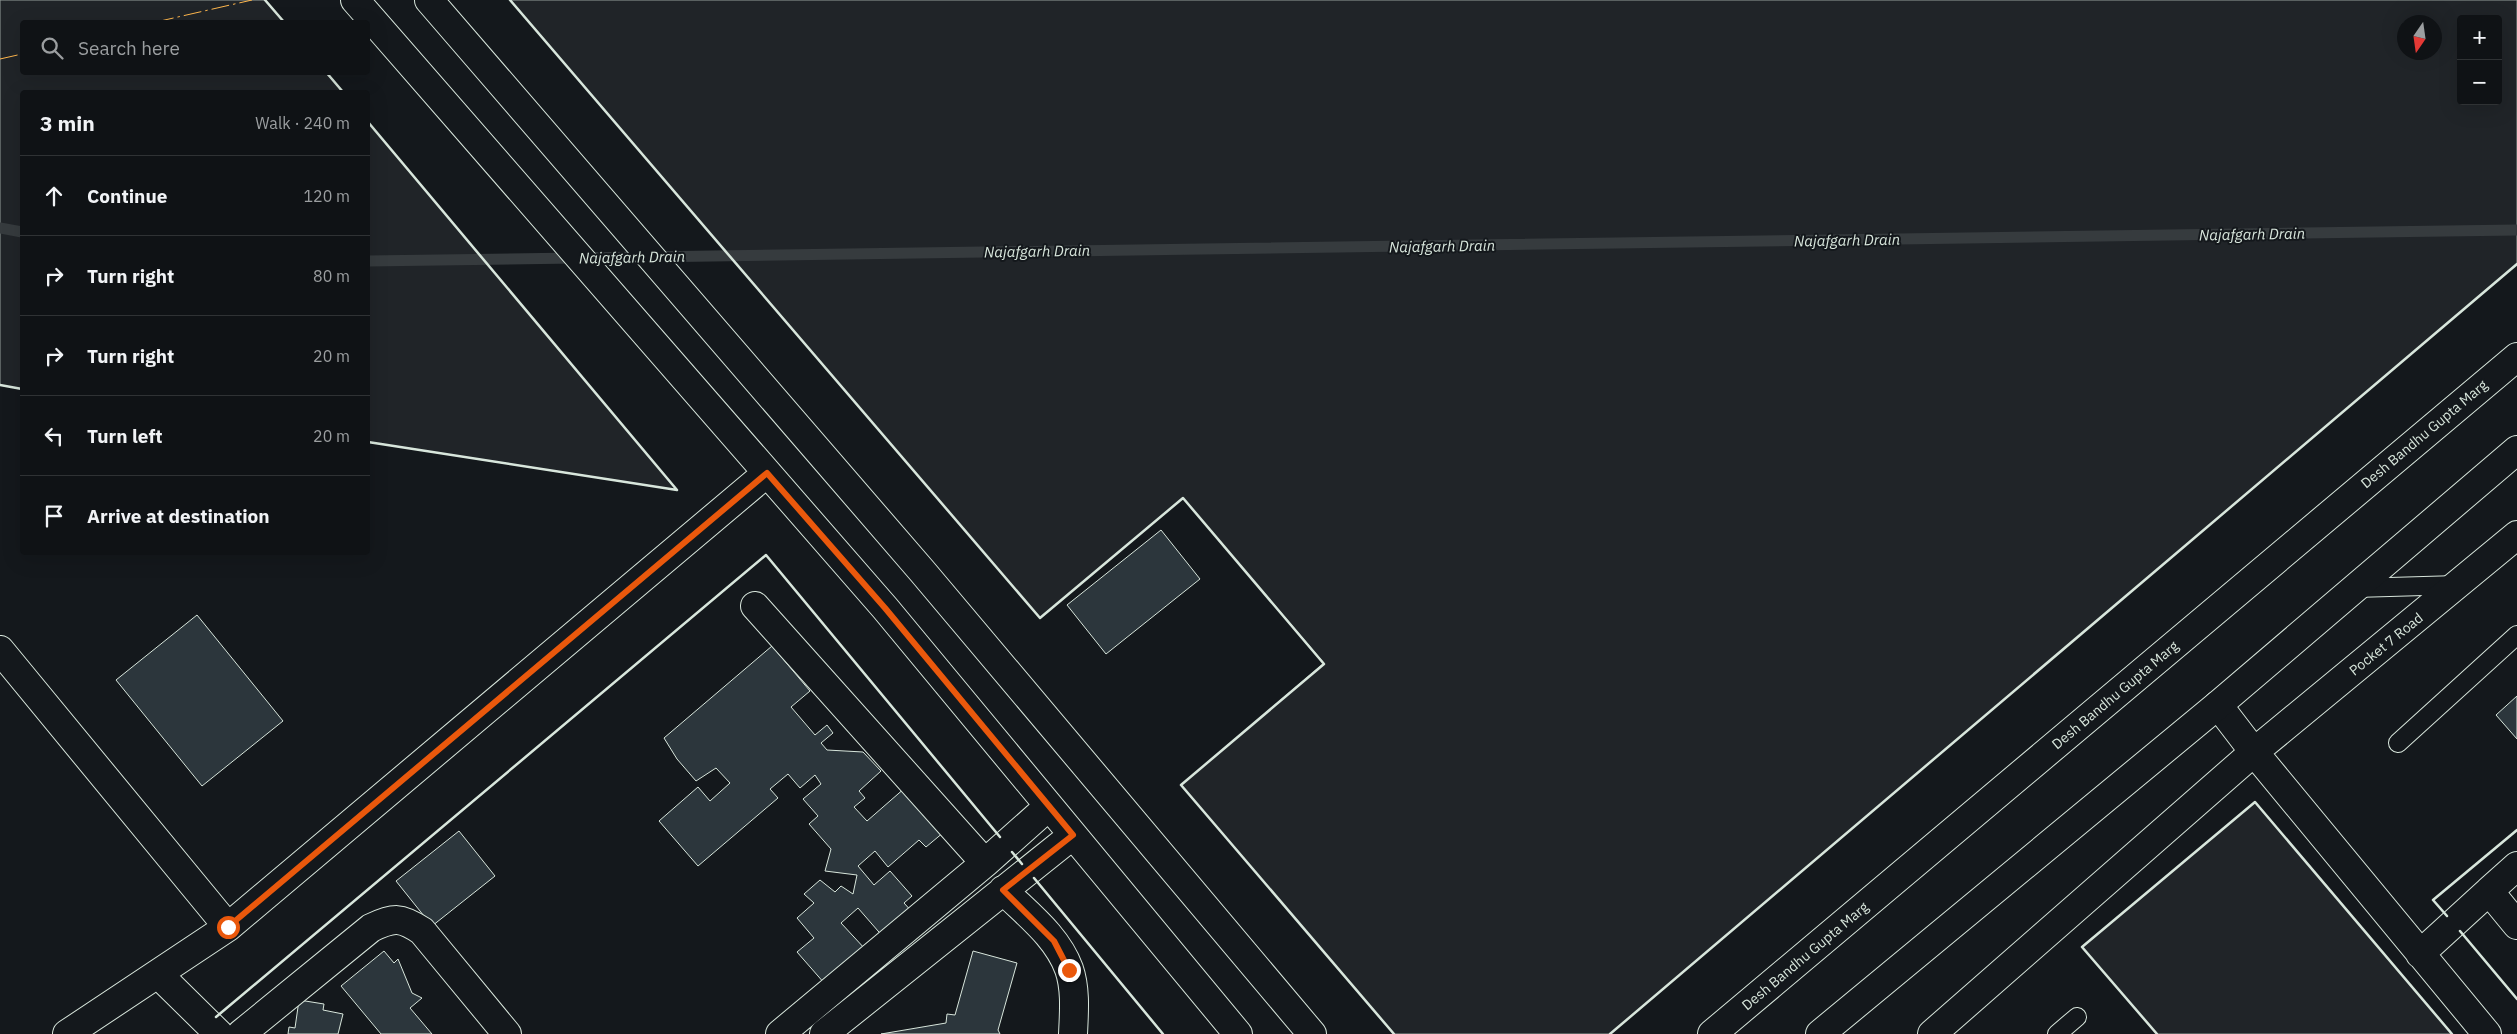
<!DOCTYPE html>
<html lang="en">
<head>
<meta charset="utf-8">
<style>
	body { margin:0; font-family:"IBM Plex Sans",sans-serif; background:#1d2022; color:#f1f3f6 }
	.controls { position:absolute; right:15px; top:15px; display:grid; overflow:hidden; border-radius:5px; box-shadow:0 5px 20px #0002 }
	.controls button { width:45px; height:45px; display:grid; place-items:center; padding:0; border:0; border-bottom:1px solid #2f3234; background:#0f1215; color:#f1f3f6; font:25px sans-serif }
	.compass { position:absolute; left:2397px; top:15px; width:45px; height:45px; border-radius:50%; background:#0f1215; box-shadow:0 5px 20px #0002; rotate:193deg }
	.stop { position:absolute; width:15px; height:15px; margin:-11px; border:4px solid #ea580c; border-radius:50%; background:#fff }
	.stop.end { background:#ea580c; border-color:#fff; box-shadow:0 1px 5px #0008 }
	.list { margin:0; padding:0; list-style:none }
	h2 { display:flex; justify-content:space-between; align-items:center; height:65px; margin:0; padding:0 20px; font-size:21px }
	h2 small { font-size:16px; font-weight:400; color:#9b9ea0 }
	.list li { display:grid; grid-template-columns:32px 1fr auto; gap:15px; align-items:center; box-sizing:border-box; height:80px; padding:0 20px; border-top:1px solid #2f3234 }
	.list b { display:block; font-size:19px; white-space:nowrap }
	.list em { font-size:16px; font-style:normal; color:#9b9ea0 }
	.icon { flex:none; width:28px; height:28px; fill:none; stroke:currentColor; stroke-width:2; stroke-linecap:round; stroke-linejoin:round }
	.map { position:relative; flex:none; width:2517px; height:1034px; overflow:hidden }
	.search { position:absolute; background:#0f1215; box-shadow:0 5px 20px #0002; left:20px; top:20px; width:350px; height:55px; display:flex; align-items:center; gap:12px; box-sizing:border-box; padding:0 18px; border-radius:5px; color:#9b9ea0; font-size:19px }
	.panel { position:absolute; background:#0f1215; box-shadow:0 5px 20px #0002; left:20px; top:90px; width:350px; height:465px; border-radius:5px }
	.map>svg:first-child { display:block }
	.green { fill:#202428; stroke:#939e99; fill-rule:evenodd }
	.lines { fill:none; stroke-linecap:round; stroke-linejoin:round }
	.stream { stroke:#363b3e; stroke-width:11 }
	.building { fill:#2c363c; stroke:#d8e6dc }
	.service-casing { stroke:#d8e6dc; stroke-width:20 }
	.minor-casing { stroke:#d8e6dc; stroke-width:30 }
	.tertiary-casing { stroke:#d8e6dc; stroke-width:30 }
	.service { stroke:#14181c; stroke-width:18 }
	.minor { stroke:#14181c; stroke-width:28 }
	.tertiary { stroke:#14181c; stroke-width:28 }
	.wall { stroke:#d8e6dc; stroke-width:2.5 }
	.power { stroke:#ffb74d; stroke-width:1; stroke-dasharray:18 4 2.5 4; stroke-linecap:butt }
	.route { stroke:#ea580c; stroke-width:6 }
	.labels { text-anchor:middle; dominant-baseline:central; stroke-width:4; stroke-linejoin:round; paint-order:stroke }
	.street-label { font-size:14px; fill:#d8e6dc; stroke:#14181c }
	.water-label { font-size:15px; font-style:italic; fill:#d8e6dc; stroke:#14181c }
</style>
</head>
<body>
<div class="map">
<svg width="2517" height="1034" viewBox="0 0 2517 1034">
	<rect width="100%" height="100%" fill="#14181c"/>
	<path class="green" d="M0,0H265L284,22H22V72L326,73L343,92H22V389L0,385Z
		M510,0H2517V264L1610,1034H1394L1181,785L1324,663L1183,498L1040,618ZM2461,19H2498V101H2461ZM2434,22V52H2404V22Z
		M368,122L677,490L368,442Z
		M2255,802L2452,1034H2157L2082,947Z"/>
	<g class="lines">
		<path class="stream" d="M0,228L22,232
			M368,261L2517,230"/>
	</g>
	<path class="building" d="M1161,530L1200,579L1106,654L1067,605Z
		M197,615L283,721L202,786L116,680Z
		M772,646L810,691L791,707L815,735L827,725L833,733L821,743L827,750L863,752L881,771L859,791L865,798L854,807L867,821L906,787L944,832L926,847L919,840L888,867L875,851L858,866L874,885L890,871L912,896L904,903L914,914L885,939L858,908L841,923L866,950L825,984L797,952L814,938L797,918L814,903L804,894L820,880L835,892L841,886L853,894L857,875L825,871L831,849L809,824L818,816L803,799L821,784L815,775L800,788L788,774L770,789L778,798L698,866L659,821L698,787L710,801L730,783L716,768L696,781L677,759L664,738Z
		M2517,696V739L2496,715Z
		M459,831L495,876L432,926L396,881Z
		M384,951L394,963L398,959L412,993L422,998L410,1008L432,1034H381L341,986Z
		M973,951L1017,963L998,1030L1000,1034H881L946,1023L947,1014L955,1015Z
		M299,1000L324,1004L323,1010L343,1014L338,1034H288L289,1027L295,1028Z"/>
	<g class="lines">
		<g class="service-casing">
			<path id="service" d="M2355,588L2458,585
				M2398,743L2517,635
				M2057,1034L2077,1017"/>
		</g>
		<g class="minor-casing">
			<path id="minor" d="M355,0L885,608L1238,1034
				M429,0L922,571L1312,1034
				M755,606L985,863
				M0,650L228,927
				M2218,705L2254,752L2487,1034
				M1003,890C1027,914 1057,936 1069,969C1076,989 1074,1013 1073,1034
				M2489,891L2517,866
				M2420,954L2489,891L2517,925
				M158,974L219,1034
				M67,1034L228,927L767,473
				M241,1034L371,928C394,917 401,917 422,931L507,1034
				M780,1034L985,863L1049,806
				M824,1034L1073,835
				M1932,1034L2254,752L2517,535"/>
		</g>
		<g class="tertiary-casing">
			<path id="tertiary" d="M1712,1034L2517,357
				M1820,1034L2218,705L2517,450"/>
		</g>
		<use href="#service" class="service"/>
		<use href="#minor" class="minor"/>
		<use href="#tertiary" class="tertiary"/>
		<path class="wall" d="M265,0L284,22
			M510,0L1040,618L1183,498L1324,664L1181,785L1394,1034
			M326,72L343,92
			M368,122L677,490L368,442
			M0,385L22,389
			M1012,852L1022,864
			M1034,878L1163,1034
			M2447,916L2433,900L2517,830
			M2460,931L2517,999
			M216,1017L766,555L1000,837
			M1610,1034L2517,264
			M2157,1034L2082,947L2255,802L2452,1034"/>
		<path class="power" d="M156,22L252,0
			M0,59L22,54"/>
	</g>
	<g class="lines">
		<path class="route" d="M228,927L767,473L885,608L1073,835L1003,890L1054,941L1069,970"/>
	</g>
	<g class="labels">
		<g class="street-label">
			<text transform="translate(2424 434) rotate(-40)">Desh Bandhu Gupta Marg</text>
			<text transform="translate(2386 644) rotate(-39)">Pocket 7 Road</text>
			<text transform="translate(2115 695) rotate(-40)">Desh Bandhu Gupta Marg</text>
			<text transform="translate(1805 956) rotate(-40)">Desh Bandhu Gupta Marg</text>
		</g>
		<g class="water-label">
			<text transform="translate(2252 234) rotate(-1)">Najafgarh Drain</text>
			<text transform="translate(1847 240) rotate(-1)">Najafgarh Drain</text>
			<text transform="translate(1442 246) rotate(-1)">Najafgarh Drain</text>
			<text transform="translate(1037 251) rotate(-1)">Najafgarh Drain</text>
			<text transform="translate(632 257) rotate(-1)">Najafgarh Drain</text>
		</g>
	</g>
</svg>
<div class="controls">
<button>+</button>
<button>−</button>
</div>
<svg class="compass" viewBox="-18 -18 36 36"><path d="M0-13l5 13h-10z" fill="#e53935"/><path d="M0 13l5-13h-10z" fill="#9b9ea0"/></svg>
<div class="stop" style="left:228px;top:927px"></div>
<div class="stop end" style="left:1069px;top:970px"></div>
<div class="search"><svg class="icon" aria-label="search" viewBox="0 0 24 24"><circle cx="10" cy="10" r="6"/><path d="M15 15l6 6"/></svg>Search here</div>
<section class="panel">
<h2>3 min<small>Walk · 240 m</small></h2>
<ul class="list">
<li><svg class="icon" aria-label="ahead" viewBox="0 0 24 24"><path d="M12 20V5M6 11l6-6 6 6"/></svg><div><b>Continue</b></div><em>120 m</em></li>
<li><svg class="icon" aria-label="right" viewBox="0 0 24 24"><path d="M7 20v-9h11M14 6l5 5-5 5"/></svg><div><b>Turn right</b></div><em>80 m</em></li>
<li><svg class="icon" aria-label="right" viewBox="0 0 24 24"><path d="M7 20v-9h11M14 6l5 5-5 5"/></svg><div><b>Turn right</b></div><em>20 m</em></li>
<li><svg class="icon" aria-label="left" viewBox="0 0 24 24"><path d="M17 20v-9H6M10 6l-5 5 5 5"/></svg><div><b>Turn left</b></div><em>20 m</em></li>
<li><svg class="icon" aria-label="arrive" viewBox="0 0 24 24"><path d="M6 21V4h12l-3 4 3 4H6"/></svg><div><b>Arrive at destination</b></div></li>
</ul>
</section>
</div>
</body>
</html>
